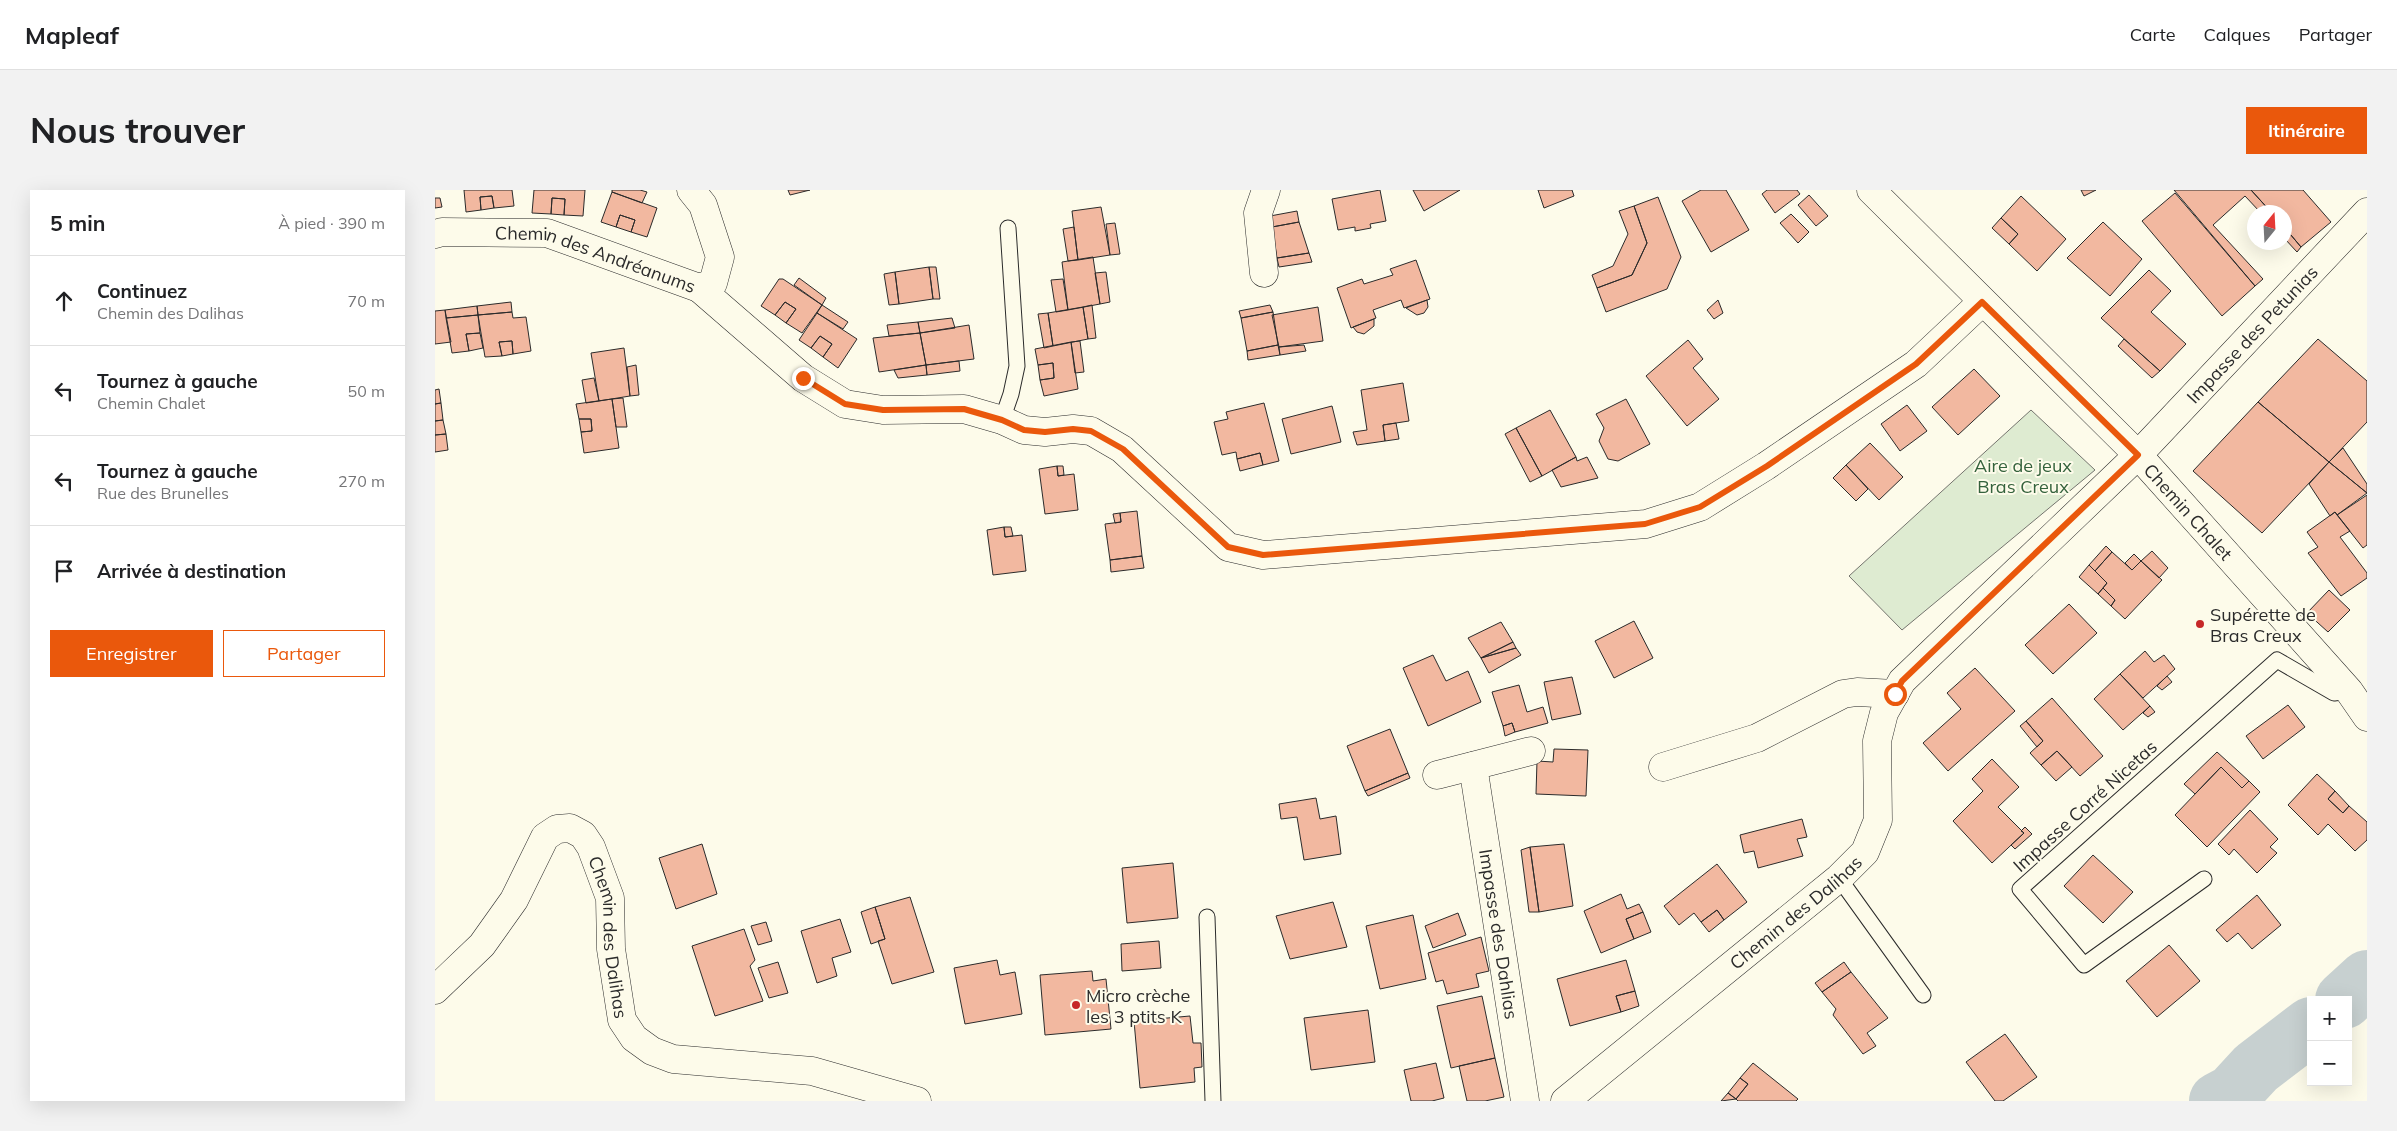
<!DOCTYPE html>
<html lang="fr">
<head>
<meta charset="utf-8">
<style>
	body { margin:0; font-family:Mulish,sans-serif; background:#f2f2f2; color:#202124 }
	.controls { position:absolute; right:15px; bottom:15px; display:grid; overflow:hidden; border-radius:0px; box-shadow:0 5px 20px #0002 }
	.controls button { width:45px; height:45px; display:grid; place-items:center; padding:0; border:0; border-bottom:1px solid #e0e0e0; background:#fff; color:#202124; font:25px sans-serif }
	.compass { position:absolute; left:1812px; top:15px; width:45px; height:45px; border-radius:50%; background:#fff; box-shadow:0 5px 20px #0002; rotate:18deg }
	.stop { position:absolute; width:15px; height:15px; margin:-11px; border:4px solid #ea580c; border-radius:50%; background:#fff }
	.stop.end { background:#ea580c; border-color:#fff; box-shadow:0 1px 5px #0008 }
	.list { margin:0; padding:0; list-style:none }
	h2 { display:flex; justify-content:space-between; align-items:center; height:65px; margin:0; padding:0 20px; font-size:21px }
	h2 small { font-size:16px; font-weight:400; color:#757577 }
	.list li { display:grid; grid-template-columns:32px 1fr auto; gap:15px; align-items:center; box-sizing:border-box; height:90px; padding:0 20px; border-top:1px solid #e0e0e0 }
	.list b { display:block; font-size:19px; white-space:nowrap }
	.list p { margin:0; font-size:16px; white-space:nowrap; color:#757577 }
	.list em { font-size:16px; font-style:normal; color:#757577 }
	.actions { display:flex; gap:10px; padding:15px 20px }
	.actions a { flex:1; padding:11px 0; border:1px solid #ea580c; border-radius:0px; text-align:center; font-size:18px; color:#ea580c }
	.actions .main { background:#ea580c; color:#fff }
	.icon { flex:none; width:28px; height:28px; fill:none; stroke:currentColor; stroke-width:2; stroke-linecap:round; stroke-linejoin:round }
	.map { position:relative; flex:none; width:1932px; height:911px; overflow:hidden; border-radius:0px }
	header { display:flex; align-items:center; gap:30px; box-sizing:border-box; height:70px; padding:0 25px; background:#fff; border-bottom:1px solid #e0e0e0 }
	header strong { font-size:24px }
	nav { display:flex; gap:28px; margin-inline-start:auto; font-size:18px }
	.intro { display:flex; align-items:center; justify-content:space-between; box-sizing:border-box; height:120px; padding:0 30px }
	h1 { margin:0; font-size:35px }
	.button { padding:12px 22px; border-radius:0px; background:#ea580c; color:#fff; font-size:18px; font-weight:700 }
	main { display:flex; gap:30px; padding:0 30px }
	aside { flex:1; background:#fff; border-radius:0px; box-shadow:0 5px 20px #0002 }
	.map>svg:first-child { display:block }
	.green { fill:#deebd1; stroke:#74746e }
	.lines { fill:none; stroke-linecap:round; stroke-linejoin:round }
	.river { stroke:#c7d0d0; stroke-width:58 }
	.building { fill:#f2b8a0; stroke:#2b2b2b }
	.service-casing { stroke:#2b2b2b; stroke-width:17 }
	.minor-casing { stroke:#2b2b2b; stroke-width:29 }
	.service { stroke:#fdfbea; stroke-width:15 }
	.minor { stroke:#fdfbea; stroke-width:28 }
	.route { stroke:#ea580c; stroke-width:6 }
	.poi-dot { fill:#c62828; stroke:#fdfbea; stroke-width:2 }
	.labels { text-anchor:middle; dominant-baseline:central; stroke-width:4; stroke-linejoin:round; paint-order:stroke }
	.street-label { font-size:18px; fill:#2b2b2b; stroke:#fdfbea }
	.park-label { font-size:18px; fill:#34623c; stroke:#fdfbea }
	.poi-label { font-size:18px; fill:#2b2b2b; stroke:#fdfbea; text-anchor:start }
</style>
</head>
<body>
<header>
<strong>Mapleaf</strong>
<nav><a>Carte</a><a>Calques</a><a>Partager</a></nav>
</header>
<div class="intro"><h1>Nous trouver</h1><a class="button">Itinéraire</a></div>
<main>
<aside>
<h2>5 min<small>À pied · 390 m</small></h2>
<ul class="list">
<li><svg class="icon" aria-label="ahead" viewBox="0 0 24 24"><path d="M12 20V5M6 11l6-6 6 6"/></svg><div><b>Continuez</b><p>Chemin des Dalihas</p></div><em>70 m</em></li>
<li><svg class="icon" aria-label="left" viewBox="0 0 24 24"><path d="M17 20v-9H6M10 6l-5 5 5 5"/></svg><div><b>Tournez à gauche</b><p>Chemin Chalet</p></div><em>50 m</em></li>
<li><svg class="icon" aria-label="left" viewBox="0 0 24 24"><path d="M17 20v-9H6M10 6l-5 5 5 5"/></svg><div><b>Tournez à gauche</b><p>Rue des Brunelles</p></div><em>270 m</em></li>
<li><svg class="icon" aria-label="arrive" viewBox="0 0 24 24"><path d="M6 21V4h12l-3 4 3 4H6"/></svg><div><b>Arrivée à destination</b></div></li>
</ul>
<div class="actions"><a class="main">Enregistrer</a><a>Partager</a></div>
</aside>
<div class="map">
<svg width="1932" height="911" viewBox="0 0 1932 911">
	<rect width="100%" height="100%" fill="#fdfbea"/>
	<path class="green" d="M1596,220L1660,280L1467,440L1414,386Z"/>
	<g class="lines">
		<path class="river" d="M1909,810L1932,789
			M1783,911L1798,903L1821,878L1876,836"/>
	</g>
	<path class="building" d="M29,0H77L79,16L59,18L57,6L45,7L46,20L31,22Z
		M99,0H150L148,26L129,25L130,9L117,8L116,24L97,23Z
		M177,0H205L212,2L207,13L177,2Z
		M353,0H375L355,5Z
		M945,0L951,31L935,34L936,38L920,41V37L903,40L897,9Z
		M978,0H1025L989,21Z
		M1103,0H1137L1139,6L1109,18Z
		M1266,0H1291L1314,40L1276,62L1247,11Z
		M1332,0H1362L1365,4L1340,23L1327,4Z
		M1646,0H1661L1649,6Z
		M1739,0H1816L1836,22H1825L1810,6L1778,35L1828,89L1820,96Z
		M1816,0H1868L1896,32L1866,57L1850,38V22H1836Z
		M177,2L222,18L212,47L196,42L200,30L185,25L181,37L166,32Z
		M1740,3L1820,96L1787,126L1707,31Z
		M1374,5L1393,26L1381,36L1363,15Z
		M57,6L59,18L46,20L45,7Z
		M1586,6L1631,49L1602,81L1574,54L1583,44L1566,28Z
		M1223,7L1246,67L1232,99L1171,122L1162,98L1197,85L1212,53L1199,16Z
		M0,8H5L7,17L0,18Z
		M117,8L130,9L129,25L116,24Z
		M1199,16L1212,53L1197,85L1162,98L1157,85L1178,76L1193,44L1184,21Z
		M666,17L675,65L643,70L637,21Z
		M862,21L864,32L837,37L835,26Z
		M1356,24L1374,42L1363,53L1345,33Z
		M185,25L200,30L196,42L181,37Z
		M1566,28L1583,44L1574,54L1557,38Z
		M864,32L874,63L842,68L837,37Z
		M1668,32L1707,69L1675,106L1632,68Z
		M680,33L685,64L675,65L671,34Z
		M639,37L643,70L633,71L628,39Z
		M1850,38L1866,57L1862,62L1850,49Z
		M874,63L877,72L844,77L842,68Z
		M658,67L665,114L633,120L627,72Z
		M981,70L995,109L969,118L966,110L938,120L941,128L916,138L902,98L927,89L929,94L958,85L955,79Z
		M494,77L498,109L464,114L460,82Z
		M494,77H501L505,109H498Z
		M1714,80L1736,101L1716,122L1751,154L1725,181L1666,128Z
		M460,82L464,114L454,115L449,84Z
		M671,82L675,112L665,114L660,83Z
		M364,88L391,108L387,115L359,95Z
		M344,89H348L387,115L367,143L351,133L361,119L350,112L340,125L326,116Z
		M628,89L633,120L621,122L616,90Z
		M992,110L993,117L989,123L982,125L971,118Z
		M1283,110L1288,123L1279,129L1272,120Z
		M76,112L77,122L43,125L42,116Z
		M350,112L361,119L351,133L340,125Z
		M387,115L413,132L408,139L382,123Z
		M657,115L661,148L653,149L648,117Z
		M835,115L838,122L806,128L804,121Z
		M42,116L43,125L11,128L10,120Z
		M648,117L653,149L618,156L613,123Z
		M883,117L888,151L844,157L837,125Z
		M10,120L16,152L0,154V121Z
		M77,122L78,128L91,127L96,161L78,164L77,151L64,152L67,166L50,167L43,125Z
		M838,122L843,155L812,161L806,128Z
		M382,123L422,149L403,178L388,167L397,154L385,146L376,158L364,150Z
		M613,123L618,156L609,158L603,124Z
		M43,125L45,143L31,144L34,161L17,163L11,128Z
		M517,128L520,138L485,143L483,132Z
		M939,129V136L929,144L922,142L918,137Z
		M483,132L485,143L454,146L452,135Z
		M534,135L539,169L491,175L485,143Z
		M45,143L48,158L34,161L31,144Z
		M485,143L491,175L444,182L438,148Z
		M385,146L397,154L388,167L376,158Z
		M1689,149L1725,181L1717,188L1683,156Z
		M1883,149L1932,191V232L1894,272L1823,212Z
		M1253,150L1268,169L1258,178L1284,209L1252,236L1211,186Z
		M77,151L78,164L67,166L64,152Z
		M645,151L649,182L640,183L636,152Z
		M636,152L643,199L609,206L605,190L619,188L618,173L603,175L600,159Z
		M843,155L845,165L813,170L812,161Z
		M869,155L871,161L845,165L844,157Z
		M189,158L195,206L164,211L156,163Z
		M524,171L525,181L492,185L491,175Z
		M618,173L619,188L605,190L603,175Z
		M201,175L204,205L195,206L192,177Z
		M491,175L492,185L463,188L459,180Z
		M1539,179L1565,206L1523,245L1497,217Z
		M159,188L164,211L151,213L147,190Z
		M968,193L974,231L948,235L950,251L922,255L918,242L932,240L926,200Z
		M4,199L6,213L0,214V200Z
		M188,208L192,237H181L177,209Z
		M177,209L184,258L149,263L146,242L157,241L156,229H144L141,214Z
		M1191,209L1215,254L1183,271L1173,269L1164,251L1169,238L1161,224Z
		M1823,212L1894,272L1827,343L1758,281Z
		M6,213L8,230L0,231V214Z
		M829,213L844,271L828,275L825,263L802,269L801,262L787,265L779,232L793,229L791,222Z
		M1472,215L1492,241L1465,261L1446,234Z
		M897,216L906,252L856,264L847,229Z
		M1115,220L1141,267L1107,286L1081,238Z
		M144,229H156L157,241L146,242Z
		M8,230L11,244L0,245V231Z
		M961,233L964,249L950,251L948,235Z
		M1081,238L1107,286L1095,292L1070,244Z
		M11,244L13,260L0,262V245Z
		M1435,253L1468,287L1444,310L1411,275Z
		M1908,258L1932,294V303L1894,272Z
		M825,263L828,275L805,281L802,269Z
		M1141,267L1142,271L1152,267L1163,288L1126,297L1117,280Z
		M1894,272L1932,303L1902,325L1900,322L1895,326L1874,294Z
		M1411,275L1433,299L1421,311L1398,288Z
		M622,276H628L629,285L623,286Z
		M622,276L623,286L639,284L643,320L610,324L604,279Z
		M1932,305V355L1928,358L1902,325Z
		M702,321L707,366L675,370L670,334L686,332L685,323Z
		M1900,322L1915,341L1905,347L1932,383V388L1906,406L1873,363L1883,357L1872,342Z
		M685,323L686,332L680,333L678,324Z
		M569,337H576L578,346L570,347Z
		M569,337L570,347L587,345L591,381L558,385L552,340Z
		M1671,356L1677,362L1660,381L1654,375Z
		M1717,361L1733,378L1724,388L1706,371Z
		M1677,362L1697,380L1706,371L1727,390L1690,429L1676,416L1680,410L1668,398L1672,393L1660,381Z
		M1699,364L1706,371L1697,380L1690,373Z
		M707,366L709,378L676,382L675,370Z
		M1654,375L1672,393L1663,404L1644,387Z
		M1668,398L1680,410L1676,416L1663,404Z
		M1894,400L1915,420L1893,442L1872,423Z
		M1634,414L1662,443L1618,484L1590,455Z
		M1199,431L1218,468L1179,488L1160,451Z
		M1066,432L1078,452L1046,468L1033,448Z
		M1078,452L1081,458L1046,468Z
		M1081,458L1086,465L1054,483L1046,468Z
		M1710,461L1719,472L1729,465L1740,479L1708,508L1685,484Z
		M998,465L1011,491L1033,481L1046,512L993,536L968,478Z
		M1540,478L1580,521L1513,581L1488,553L1526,519L1512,503Z
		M1685,484L1715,516L1688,540L1659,509Z
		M1732,486L1737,492L1727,500L1722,496Z
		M1137,487L1146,524L1117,530L1109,492Z
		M1084,495L1092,522L1108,517L1113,533L1080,542L1077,533L1068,536L1057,502Z
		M1617,508L1668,566L1645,586L1622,561L1606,575L1595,563L1608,551L1591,531Z
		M1853,515L1870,537L1828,569L1811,546Z
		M1715,516L1720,522L1713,527L1708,523Z
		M1591,531L1608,551L1602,557L1585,536Z
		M1077,533L1080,542L1070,546L1068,536Z
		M955,539L973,583L930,601L912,556Z
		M1119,559L1153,560L1151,606L1101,604L1102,571L1118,572Z
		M1622,561L1637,577L1621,591L1606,575Z
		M1782,562L1814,591L1807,598L1786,577L1760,604L1749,594Z
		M1557,569L1584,597L1563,617L1589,643L1557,673L1518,631L1548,601L1537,589Z
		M1786,577L1807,598L1814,591L1825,602L1772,657L1740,625Z
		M973,583L975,588L933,606L930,601Z
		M1882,584L1900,601L1893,609L1908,623L1914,616L1932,632V650L1920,661L1893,634L1883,645L1853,615Z
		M1900,601L1914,616L1908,623L1893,609Z
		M881,608L885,629L901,626L906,664L869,670L862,627L846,629L844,614Z
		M1815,620L1843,649L1835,657L1842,663L1822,683L1799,659L1794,665L1783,654Z
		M1367,629L1372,647L1362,649L1368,666L1323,678L1319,661L1309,663L1305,645Z
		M1590,637L1597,644L1580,659L1576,655L1589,643L1586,641Z
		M267,654L282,704L241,719L224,668Z
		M1129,654L1138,716L1104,722L1095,657Z
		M1095,657L1104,722H1094L1086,660Z
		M1658,665L1698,702L1668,733L1629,696Z
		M738,673L743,728L692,733L687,678Z
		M1282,674L1312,712L1289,730L1282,720L1266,732L1259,723L1244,735L1229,716Z
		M1186,704L1192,719L1204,714L1208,722L1191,729L1199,749L1166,763L1149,721Z
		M1822,705L1846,735L1817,759L1803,743L1792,752L1781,740Z
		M475,707L499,782L457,794L443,751L450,749L440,717Z
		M898,712L912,757L855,769L841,726Z
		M440,717L450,749L436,754L426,722Z
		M1282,720L1289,730L1274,742L1266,732Z
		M1208,722L1216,742L1199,749L1191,729Z
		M1023,723L1031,745L998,758L990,736Z
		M978,725L991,789L945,799L931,736Z
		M405,729L416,762L397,768L402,786L382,793L366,741Z
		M331,732L337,751L323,755L316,736Z
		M309,739L320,770L315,776L328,811L280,826L257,756Z
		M1046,747L1054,781L1041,784L1044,797L1012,804L1008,790L1001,792L993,763Z
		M724,751L726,778L687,781L686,754Z
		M1734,755L1765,791L1722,827L1691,791Z
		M562,770L565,785L580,782L587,824L530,834L519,778Z
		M1191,770L1200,801L1181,806L1186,822L1135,836L1122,789Z
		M343,772L353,803L334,808L323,778Z
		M1409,772L1416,782L1387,802L1380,793Z
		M657,781L658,791L671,789L676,839L610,845L605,785Z
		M1416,782L1453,828L1432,843L1441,856L1428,864L1398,825L1401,819L1387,802Z
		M1200,801L1204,816L1186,822L1181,806Z
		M1047,806L1060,868L1016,878L1002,816Z
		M933,820L940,872L876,880L869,828Z
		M755,826L758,853H766L767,877L759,878L760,892L705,898L699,831Z
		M1570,844L1602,887L1568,911H1560L1531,872Z
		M1060,868L1069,907L1050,911H1032L1024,876Z
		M1001,873L1009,908L997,911H976L969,880Z
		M1318,873L1363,909L1361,911H1303L1301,909L1313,894L1305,888Z
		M1305,888L1313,894L1301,909L1293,903Z
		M1293,903L1301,909L1286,911Z"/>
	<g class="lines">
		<g class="service-casing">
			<path id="service" d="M567,230L576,204L582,176L573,38
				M1404,688L1488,805
				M1769,689L1649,775L1585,699L1842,470L1899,503L1914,501
				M772,727L778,911"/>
		</g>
		<g class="minor-casing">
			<g id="minor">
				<path id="s1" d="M1436,0L1703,265L1914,501L1932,527"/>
				<path id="s2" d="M0,44L7,42L112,43L264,98L278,93L285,67L268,15L256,0"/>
				<path d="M829,83L823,23L831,0"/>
				<path d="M264,98L368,188L410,214L448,220L529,219L567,230L589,240L610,242L638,239L656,241L687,259L793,357L828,365L1211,334L1265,317L1331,276L1481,174L1547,112"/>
				<path id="s3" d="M1038,576L1090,911"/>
				<path d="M1228,577L1322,548L1408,504L1422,502L1460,504"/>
				<path d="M1002,585L1096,561"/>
				<path id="s4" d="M0,800L47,755L79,710L110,647L122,639L135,638L148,645L156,657L175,708L176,759L187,830L199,848L217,861L238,869L377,881L482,911"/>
				<path id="s5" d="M1130,911L1404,688L1430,662L1443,630L1442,551L1449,523L1467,491L1703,265L1932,22"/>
			</g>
		</g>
		<use href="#service" class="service"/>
		<use href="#minor" class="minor"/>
	</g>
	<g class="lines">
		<path class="route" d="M368,188L410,214L448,220L529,219L567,230L589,240L610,242L638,239L656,241L688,259L793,357L828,365L1210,334L1265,317L1332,276L1481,174L1547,112L1703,265L1467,491L1460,504"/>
	</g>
	<g class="poi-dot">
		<circle cx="1765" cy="434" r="5"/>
		<circle cx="641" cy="815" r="5"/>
	</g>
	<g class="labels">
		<g class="street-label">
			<text stroke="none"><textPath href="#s2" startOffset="165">Chemin des Andréanums</textPath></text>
			<text stroke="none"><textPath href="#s5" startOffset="1062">Impasse des Petunias</textPath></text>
			<text stroke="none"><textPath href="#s1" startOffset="452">Chemin Chalet</textPath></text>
			<text transform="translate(1650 616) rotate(-42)">Impasse Corré Nicetas</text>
			<text stroke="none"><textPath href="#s5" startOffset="298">Chemin des Dalihas</textPath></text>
			<text stroke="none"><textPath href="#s3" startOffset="170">Impasse des Dahlias</textPath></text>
			<text stroke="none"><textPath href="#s4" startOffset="340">Chemin des Dalihas</textPath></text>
		</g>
		<g class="park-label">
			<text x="1588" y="275">Aire de jeux<tspan x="1588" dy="21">Bras Creux</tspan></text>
		</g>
		<g class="poi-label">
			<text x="1775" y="424">Supérette de<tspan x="1775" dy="21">Bras Creux</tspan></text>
			<text x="651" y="805">Micro crèche<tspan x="651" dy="21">les 3 ptits K</tspan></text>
		</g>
	</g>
</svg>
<div class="controls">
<button>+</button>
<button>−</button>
</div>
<svg class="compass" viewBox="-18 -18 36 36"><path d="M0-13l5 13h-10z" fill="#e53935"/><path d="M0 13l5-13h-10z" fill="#757577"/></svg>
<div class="stop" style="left:1460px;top:504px"></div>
<div class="stop end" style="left:368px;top:188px"></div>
</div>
</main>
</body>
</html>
